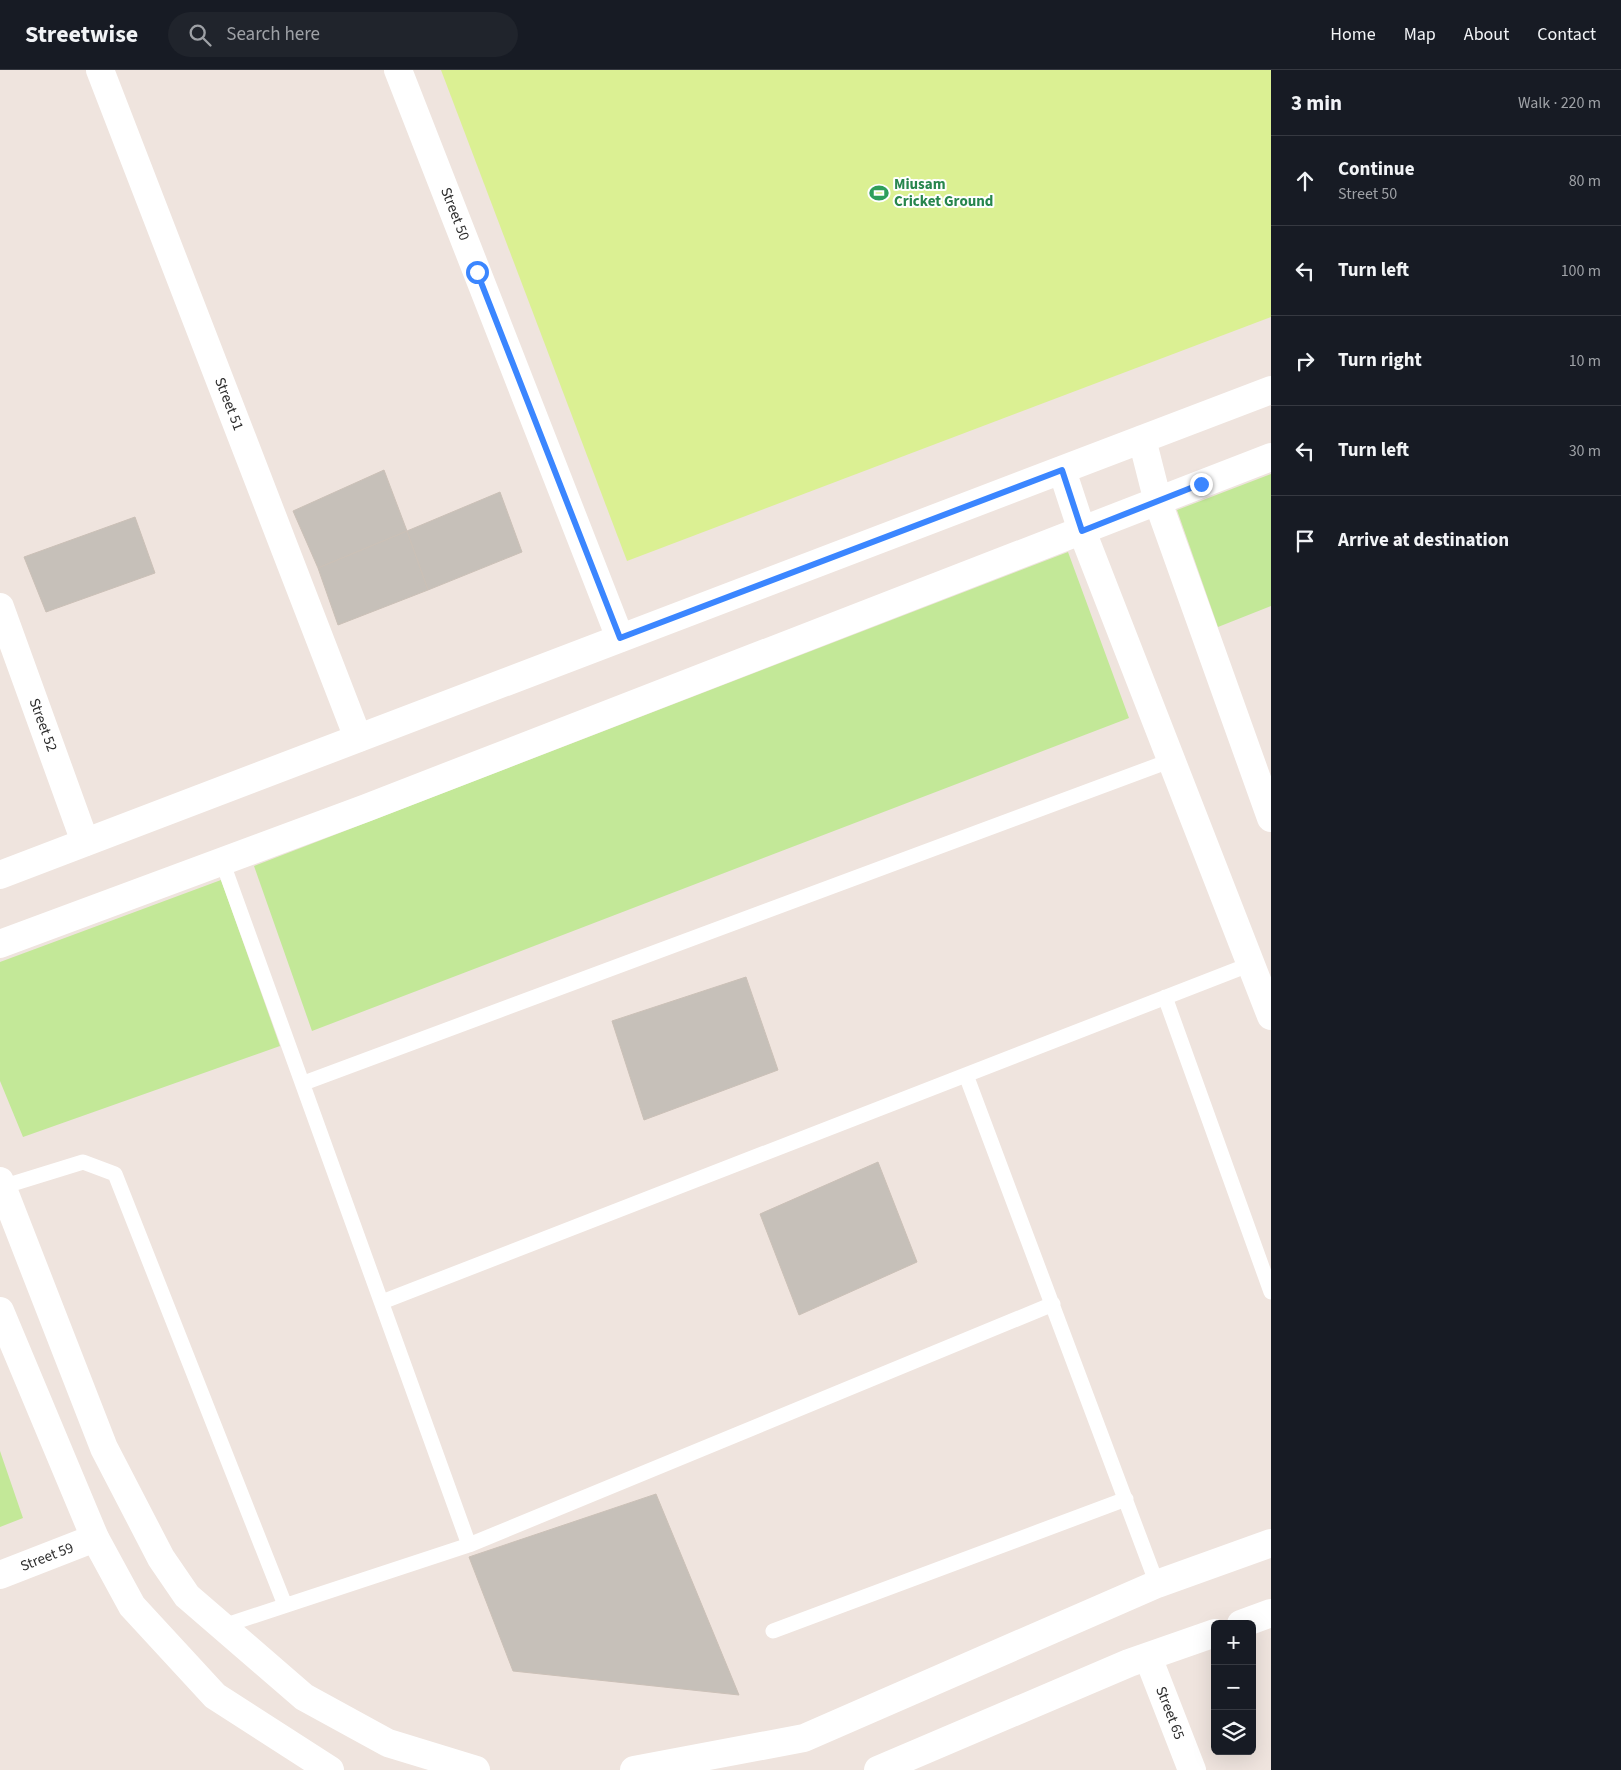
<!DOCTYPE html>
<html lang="en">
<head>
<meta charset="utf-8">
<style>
	body { margin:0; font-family:"Source Sans 3",sans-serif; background:#20242c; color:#f1f3f6 }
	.controls { position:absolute; right:15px; bottom:15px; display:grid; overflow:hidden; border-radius:8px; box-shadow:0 5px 20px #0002 }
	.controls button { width:45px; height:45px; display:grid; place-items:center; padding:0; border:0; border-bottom:1px solid #363941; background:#171b24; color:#f1f3f6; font:25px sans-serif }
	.stop { position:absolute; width:15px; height:15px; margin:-11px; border:4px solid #3b86ff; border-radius:50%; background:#fff }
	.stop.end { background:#3b86ff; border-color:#fff; box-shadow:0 1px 5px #0008 }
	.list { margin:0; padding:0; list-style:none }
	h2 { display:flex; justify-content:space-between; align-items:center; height:65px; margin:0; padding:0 20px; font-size:21px }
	h2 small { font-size:16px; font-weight:400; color:#9ea1a6 }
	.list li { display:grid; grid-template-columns:32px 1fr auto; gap:15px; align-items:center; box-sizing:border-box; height:90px; padding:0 20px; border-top:1px solid #363941 }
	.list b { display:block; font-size:19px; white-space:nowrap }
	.list p { margin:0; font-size:16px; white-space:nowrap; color:#9ea1a6 }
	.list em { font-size:16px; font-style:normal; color:#9ea1a6 }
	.icon { flex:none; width:28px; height:28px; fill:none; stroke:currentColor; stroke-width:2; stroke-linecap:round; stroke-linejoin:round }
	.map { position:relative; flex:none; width:1271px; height:1700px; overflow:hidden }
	header { display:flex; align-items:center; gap:30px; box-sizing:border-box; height:70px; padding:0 25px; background:#171b24; border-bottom:1px solid #363941 }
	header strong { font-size:24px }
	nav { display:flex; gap:28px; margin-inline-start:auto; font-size:18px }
	.search { width:350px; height:45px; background:#20242c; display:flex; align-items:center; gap:12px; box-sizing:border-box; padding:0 18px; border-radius:28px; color:#9ea1a6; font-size:19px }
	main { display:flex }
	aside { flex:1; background:#171b24 }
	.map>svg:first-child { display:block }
	.green { fill:#c3e898 }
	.pitch { fill:#dbf093 }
	.building { fill:#c6c0b9; stroke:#cbc0b7 }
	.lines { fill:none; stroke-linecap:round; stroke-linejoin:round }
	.service { stroke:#fff; stroke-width:15 }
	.minor { stroke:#fff; stroke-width:28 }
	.tertiary { stroke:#fff; stroke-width:28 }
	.route { stroke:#3b86ff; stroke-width:6 }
	.labels { text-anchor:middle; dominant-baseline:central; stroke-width:4; stroke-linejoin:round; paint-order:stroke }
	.leisure-label { font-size:15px; font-weight:bold; fill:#27864d; stroke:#fff; text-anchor:start }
	.street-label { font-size:15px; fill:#2c2c2c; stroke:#fff }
</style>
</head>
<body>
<header>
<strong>Streetwise</strong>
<div class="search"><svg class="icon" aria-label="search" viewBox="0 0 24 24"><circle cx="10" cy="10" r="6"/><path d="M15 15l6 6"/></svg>Search here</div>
<nav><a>Home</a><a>Map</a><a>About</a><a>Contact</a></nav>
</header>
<main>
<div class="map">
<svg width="1271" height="1700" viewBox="0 0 1271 1700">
	<rect width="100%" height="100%" fill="#efe4de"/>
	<path class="green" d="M1271,404V536L1218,557L1177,440Z
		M1068,482L1129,648L312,961L254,796Z
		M221,810L280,976L23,1067L0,1011V892Z
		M0,1381L23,1448L0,1457Z"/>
	<path class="pitch" d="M441,0H1271V247L627,491Z"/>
	<path class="building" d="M384,400L407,461L318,498L293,441Z
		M500,422L522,482L428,520L407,461Z
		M135,447L155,503L46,542L24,487Z
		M407,461L428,520L338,555L318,498Z
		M746,907L778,1000L644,1050L612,951Z
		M878,1092L917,1192L799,1245L760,1144Z
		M656,1424L739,1625L513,1601L469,1487Z"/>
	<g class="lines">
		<path class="service" d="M222,791L469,1475
			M1165,927L1271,1222
			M966,1005L1157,1514
			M304,1013L1172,690
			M2,1117L83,1092L115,1104L285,1535
			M382,1232L1251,894
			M220,1557L469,1475L1053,1234
			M773,1561L1126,1429"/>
		<path class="minor" d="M100,0L358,668
			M398,0L620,568
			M0,537L85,772
			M0,1505L95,1468
			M1148,1587L1192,1700"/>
		<path class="tertiary" d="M1142,369L1158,432L1271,748
			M1062,400L1082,461L1271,946
			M0,805L1271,320
			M0,874L366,738L1271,387
			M0,1111L104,1378L161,1488L187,1526L304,1627L388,1673L476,1700
			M0,1241L95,1468L132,1536L215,1626L330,1700
			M1241,1554L1271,1543
			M634,1700L804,1668L1157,1514L1271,1473
			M878,1700L1129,1593L1215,1563"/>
	</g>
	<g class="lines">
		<path class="route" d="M477,202L620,568L1062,400L1082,461L1201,414"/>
	</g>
	<defs>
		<g id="stadium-bare" transform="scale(1.5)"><path d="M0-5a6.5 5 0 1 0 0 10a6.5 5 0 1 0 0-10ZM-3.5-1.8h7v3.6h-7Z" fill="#2e9e5b" stroke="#fff" stroke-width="2.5" paint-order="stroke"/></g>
	</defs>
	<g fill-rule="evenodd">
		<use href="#stadium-bare" x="879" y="123"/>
	</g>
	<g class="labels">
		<g class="leisure-label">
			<text x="894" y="114">Miusam<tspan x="894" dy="17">Cricket Ground</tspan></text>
		</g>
		<g class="street-label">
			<text transform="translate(455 144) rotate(69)">Street 50</text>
			<text transform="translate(229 334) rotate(69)">Street 51</text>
			<text transform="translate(43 655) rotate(70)">Street 52</text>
			<text transform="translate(47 1487) rotate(-21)">Street 59</text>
			<text transform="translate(1170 1643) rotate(69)">Street 65</text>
		</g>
	</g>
</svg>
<div class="controls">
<button>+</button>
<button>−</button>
<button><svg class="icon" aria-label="layers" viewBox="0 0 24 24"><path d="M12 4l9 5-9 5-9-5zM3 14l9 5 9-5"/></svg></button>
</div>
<div class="stop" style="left:477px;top:202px"></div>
<div class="stop end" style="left:1201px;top:414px"></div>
</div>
<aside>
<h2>3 min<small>Walk · 220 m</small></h2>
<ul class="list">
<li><svg class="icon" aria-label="ahead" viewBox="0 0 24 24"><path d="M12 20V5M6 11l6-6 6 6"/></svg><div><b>Continue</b><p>Street 50</p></div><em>80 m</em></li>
<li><svg class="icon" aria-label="left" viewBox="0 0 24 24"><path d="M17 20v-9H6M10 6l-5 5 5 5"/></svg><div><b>Turn left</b></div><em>100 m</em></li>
<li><svg class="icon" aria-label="right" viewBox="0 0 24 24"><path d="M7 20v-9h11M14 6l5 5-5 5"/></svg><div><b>Turn right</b></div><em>10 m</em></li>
<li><svg class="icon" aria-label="left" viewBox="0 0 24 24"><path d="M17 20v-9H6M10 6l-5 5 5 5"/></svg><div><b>Turn left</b></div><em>30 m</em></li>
<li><svg class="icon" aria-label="arrive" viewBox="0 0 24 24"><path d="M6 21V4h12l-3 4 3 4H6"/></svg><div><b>Arrive at destination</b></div></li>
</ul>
</aside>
</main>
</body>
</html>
